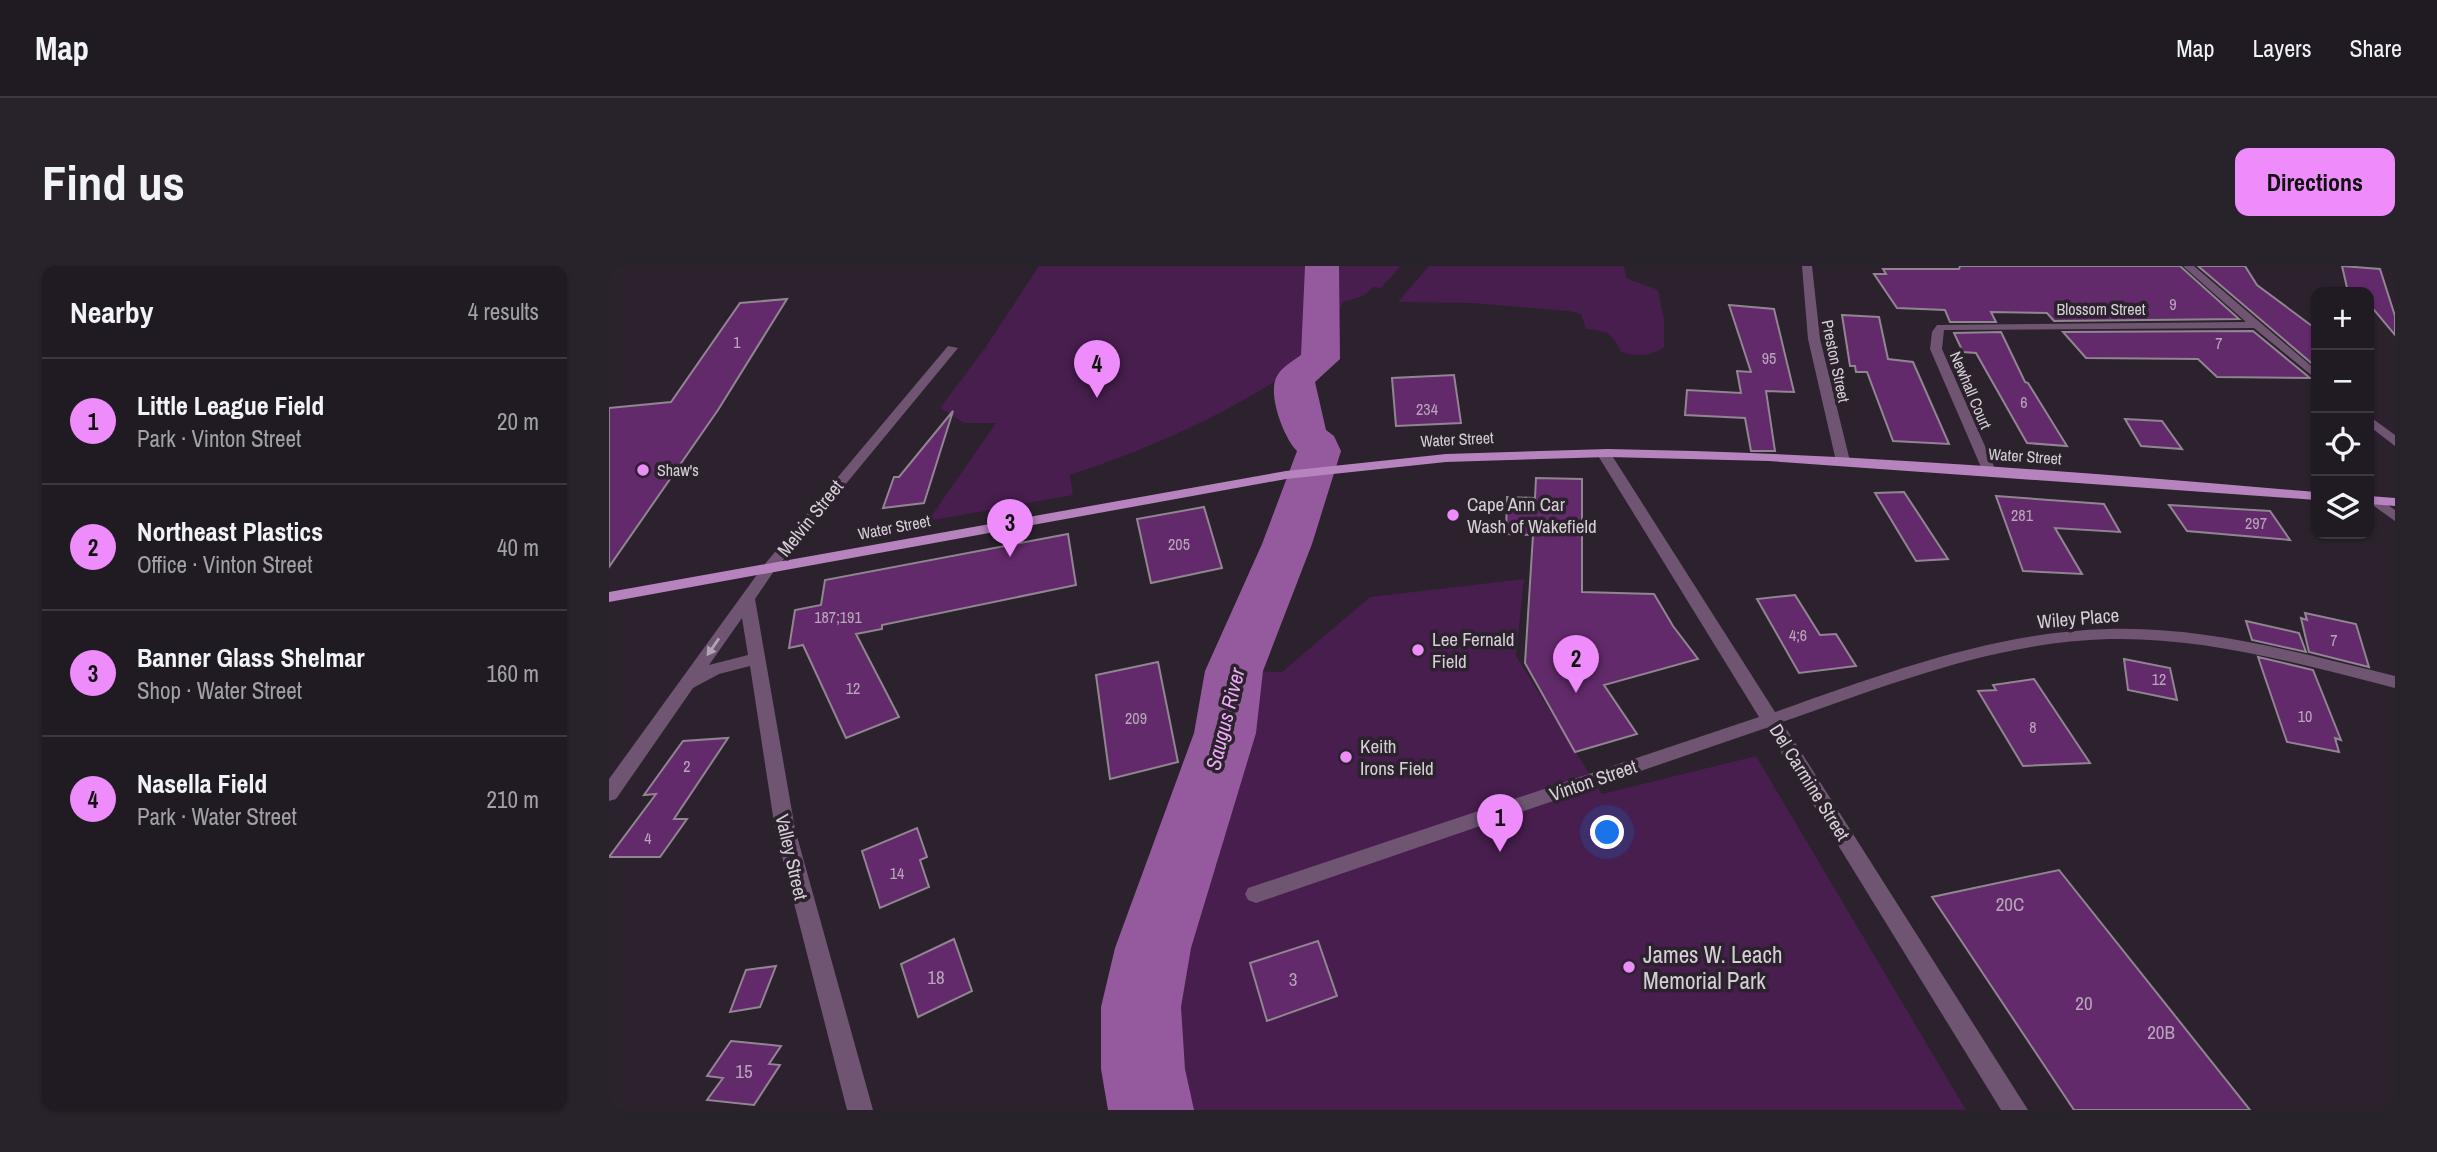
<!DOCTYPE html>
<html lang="en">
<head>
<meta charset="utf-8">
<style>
	body { margin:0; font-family:"Archivo Narrow",sans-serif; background:#28232a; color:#f1f3f6 }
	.controls { position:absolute; right:21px; top:21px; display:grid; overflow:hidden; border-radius:14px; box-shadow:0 2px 5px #0004 }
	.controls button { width:63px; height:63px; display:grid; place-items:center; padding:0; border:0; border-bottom:2px solid #3d3840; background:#201a22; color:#f1f3f6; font:35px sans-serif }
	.you { position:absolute; left:999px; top:567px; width:24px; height:24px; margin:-18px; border:5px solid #fff; border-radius:50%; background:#1a73e8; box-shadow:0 0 0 10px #1a73e833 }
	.badge { display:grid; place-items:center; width:46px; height:46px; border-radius:50%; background:#ed8cfa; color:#111; font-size:23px; font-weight:700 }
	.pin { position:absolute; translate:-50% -58px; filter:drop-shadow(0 2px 4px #0008) }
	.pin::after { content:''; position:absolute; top:37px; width:24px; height:21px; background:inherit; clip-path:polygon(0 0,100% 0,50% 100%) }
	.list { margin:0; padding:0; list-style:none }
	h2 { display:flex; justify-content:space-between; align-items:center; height:91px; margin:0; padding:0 28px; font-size:30px }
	h2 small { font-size:23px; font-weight:400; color:#a2a1a5 }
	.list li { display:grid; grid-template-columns:46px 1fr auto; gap:21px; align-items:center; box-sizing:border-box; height:126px; padding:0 28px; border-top:2px solid #3d3840 }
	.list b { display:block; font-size:26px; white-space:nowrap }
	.list p { margin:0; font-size:23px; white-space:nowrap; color:#a2a1a5 }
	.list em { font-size:23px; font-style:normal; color:#a2a1a5 }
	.icon { flex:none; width:38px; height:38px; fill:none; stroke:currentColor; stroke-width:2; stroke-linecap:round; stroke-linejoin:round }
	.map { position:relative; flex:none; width:1786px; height:844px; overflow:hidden; border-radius:14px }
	header { display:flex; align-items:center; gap:42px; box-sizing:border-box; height:98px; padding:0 35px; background:#201a22; border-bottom:2px solid #3d3840 }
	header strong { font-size:33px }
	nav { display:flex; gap:38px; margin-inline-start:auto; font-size:24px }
	.intro { display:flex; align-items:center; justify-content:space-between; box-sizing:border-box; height:168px; padding:0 42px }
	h1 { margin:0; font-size:49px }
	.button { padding:18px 32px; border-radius:14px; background:#ed8cfa; color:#111; font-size:24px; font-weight:700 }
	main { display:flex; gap:42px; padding:0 42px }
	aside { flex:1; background:#201a22; border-radius:14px; box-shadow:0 2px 5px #0004 }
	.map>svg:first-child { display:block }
	.green { fill:#471e4d }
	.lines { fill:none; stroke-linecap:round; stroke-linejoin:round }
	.river { fill:#95599d; fill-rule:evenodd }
	.building { fill:#632a6b; stroke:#908591; stroke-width:2 }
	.minor { fill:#6f5572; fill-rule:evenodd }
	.major { fill:#b783be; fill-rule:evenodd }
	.oneway { fill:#b1a4b2 }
	.poi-dot { fill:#ed8cfa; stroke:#2b222d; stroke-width:2.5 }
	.labels { text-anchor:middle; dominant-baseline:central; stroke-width:7; stroke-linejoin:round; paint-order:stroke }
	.number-label { font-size:16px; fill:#b8a6ba }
	.far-street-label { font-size:16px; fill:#d5cfd5; stroke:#2b222d }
	.far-poi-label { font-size:16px; fill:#d5cfd5; stroke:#2b222d; text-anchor:start }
	.poi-label { font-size:19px; fill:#d5cfd5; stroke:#2b222d; text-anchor:start }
	.street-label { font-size:19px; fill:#d5cfd5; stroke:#2b222d }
	.near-number-label { font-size:19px; fill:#b8a6ba }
	.water-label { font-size:21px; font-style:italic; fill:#ecacf4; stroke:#2b222d }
	.near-poi-label { font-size:23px; fill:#d5cfd5; stroke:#2b222d; text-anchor:start }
</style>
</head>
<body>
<header>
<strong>Map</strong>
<nav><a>Map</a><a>Layers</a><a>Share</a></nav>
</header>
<div class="intro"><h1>Find us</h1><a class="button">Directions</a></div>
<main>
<aside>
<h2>Nearby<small>4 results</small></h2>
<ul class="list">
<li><span class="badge">1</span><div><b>Little League Field</b><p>Park · Vinton Street</p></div><em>20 m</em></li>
<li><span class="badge">2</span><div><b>Northeast Plastics</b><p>Office · Vinton Street</p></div><em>40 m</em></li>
<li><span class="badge">3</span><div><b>Banner Glass Shelmar</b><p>Shop · Water Street</p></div><em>160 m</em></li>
<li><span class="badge">4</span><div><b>Nasella Field</b><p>Park · Water Street</p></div><em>210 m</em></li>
</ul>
</aside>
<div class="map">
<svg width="1786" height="844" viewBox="0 0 1786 844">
	<rect width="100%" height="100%" fill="#2b222d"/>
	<path class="green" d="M430,0H792L772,22L765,21L754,30L734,36L728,49L723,52C721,60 720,71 717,78C712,87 696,95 688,101C617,149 542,182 461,209L464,229L319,255L387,157H355L331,142L376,82Z
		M820,0H1015L1017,12L1049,24L1055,53V81C1042,91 1026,90 1012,86C1004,67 997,65 977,63L972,48L959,45L863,37L789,36Z
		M915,313L907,390L993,528L1147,490L1357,844H542L534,803L532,741L544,682L616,467L625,405L673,406L761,331Z"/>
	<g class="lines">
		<path class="river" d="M696,0H730L731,93L706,116L717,164L725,170L732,185L703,278L654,405L647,467L582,682L572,741L576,803L585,844H499L492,803V741L506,682L585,467L596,405L653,278L688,185C675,172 659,130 667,112C671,102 684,95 692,89Z"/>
	</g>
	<path class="building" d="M1351,0H1571L1630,53L1445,55L1438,47L1382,46L1387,56H1341L1336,44L1288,42L1265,8H1277L1274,3H1350Z
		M1589,0H1636L1648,19L1707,63V101Z
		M1733,0L1771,3L1786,50V69L1760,38V26H1739Z
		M178,33L109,144L0,301V142L62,136L131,37Z
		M1120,39L1165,43L1185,126L1157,125L1166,185H1142L1136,152L1076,149L1078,124L1132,127L1128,105L1142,106Z
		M1233,49L1270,51L1279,93L1304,96L1340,178L1284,175L1258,106H1247L1246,100H1241Z
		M1644,65L1701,112L1608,111L1589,93L1477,92L1454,66Z
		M1392,66L1416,116L1419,117L1458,180L1418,177L1367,87L1354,86L1345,67Z
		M845,109L852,157L787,160L783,112Z
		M344,145L315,237L274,242L285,211H290Z
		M1516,153L1553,155L1573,183L1532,180Z
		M927,212L973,213V326L1045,328L1064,360L1089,393L995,419L1028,468L966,486L916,397L924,269L897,268L898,231L926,232Z
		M1295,226L1339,293L1307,295L1266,227Z
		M1387,230L1495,238L1511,266L1446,262L1473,308L1414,305Z
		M1560,239L1661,245L1681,274L1578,265Z
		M595,241L613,302L542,317L528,253Z
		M459,268L467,319L273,359V363L247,368L290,451L237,472L194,379L180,382L186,344L212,339L216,314Z
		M1186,329L1211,369L1227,368L1247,400L1190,407L1148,333Z
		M1696,347L1747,358L1760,401L1700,386L1692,352L1698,354Z
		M1637,355L1690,367L1697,386L1643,374Z
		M1649,391L1704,404L1732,474L1726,472L1730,486L1678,476Z
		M1515,393L1561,402L1568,434L1519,424Z
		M549,396L569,496L501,513L487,409Z
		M1425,413L1481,497L1414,500L1369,425L1387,424L1384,419Z
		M119,472L65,553H78L51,591H0L47,528L35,529L74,475Z
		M308,562L318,591L311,594L320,621L271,642L253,585Z
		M1450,604L1641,844H1465L1323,631Z
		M345,673L363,725L309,751L292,698Z
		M709,675L728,730L658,755L641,697Z
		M167,700L151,741L121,746L137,704Z
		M122,775L172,780L160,798L171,799L145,839L98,834L114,812L98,810Z"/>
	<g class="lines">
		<path class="minor" d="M1193,0H1203L1211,73L1241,195L1234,199L1227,195L1199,73Z
			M1574,0H1585L1707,104V113L1645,62L1335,64L1333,83L1387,205L1380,209L1375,208L1321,83L1323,66L1328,59L1637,56Z
			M339,80L349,82L165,305L146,333L186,563L264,844H238L166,563L141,400L110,408L84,422L7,533L0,535V513L155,299ZM133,352L139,389L100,399Z
			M1760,150L1786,169V180L1760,160Z
			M995,184L1002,188L1166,446C1274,408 1384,366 1499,363C1596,360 1692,387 1786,410V422C1693,398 1597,371 1500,373C1386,376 1279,419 1173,456L1419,844H1392L1157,462L647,637L639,634L636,628L639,622L1150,451L988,188Z
			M1767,231L1786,244V255L1762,238V232Z"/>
		<path class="major" d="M999,183C1235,187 1471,206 1707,226V234L1160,195L999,191L837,196L677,213L0,336V326L677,205L837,188Z
			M1760,230L1786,232V240L1760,238Z"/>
	</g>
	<defs><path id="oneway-solid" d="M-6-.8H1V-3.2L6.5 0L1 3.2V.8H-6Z" transform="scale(1.75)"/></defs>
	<use class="oneway" href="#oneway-solid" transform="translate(104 381) rotate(125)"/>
	<g class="poi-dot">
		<circle cx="34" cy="204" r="7"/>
		<circle cx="844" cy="249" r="7"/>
		<circle cx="809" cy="384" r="7"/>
		<circle cx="737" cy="491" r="7"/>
		<circle cx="1020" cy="701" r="7"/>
	</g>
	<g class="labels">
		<g class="number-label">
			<text x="1564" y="38">9</text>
			<text x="128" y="76">1</text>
			<text x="1610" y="77">7</text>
			<text x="1160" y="92">95</text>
			<text x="1415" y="136">6</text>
			<text x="818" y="143">234</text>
			<text x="1413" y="249">281</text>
			<text x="1647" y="257">297</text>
			<text x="570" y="278">205</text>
			<text x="229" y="351">187;191</text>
			<text x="1189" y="369">4;6</text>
			<text x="1725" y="374">7</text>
			<text x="1550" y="413">12</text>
			<text x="244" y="422">12</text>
			<text x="1696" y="450">10</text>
			<text x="527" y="452">209</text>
			<text x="1424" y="461">8</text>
			<text x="78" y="500">2</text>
			<text x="39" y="572">4</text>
			<text x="288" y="607">14</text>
		</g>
		<g class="far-street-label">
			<text x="1492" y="43">Blossom Street</text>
			<text transform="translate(1227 95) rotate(78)">Preston Street</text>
			<text transform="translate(1362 124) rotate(67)">Newhall Court</text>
			<text transform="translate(848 173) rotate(-3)">Water Street</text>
			<text transform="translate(1416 190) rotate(4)">Water Street</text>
			<text transform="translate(285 261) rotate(-11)">Water Street</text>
		</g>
		<g class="far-poi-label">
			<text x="48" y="204">Shaw's</text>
		</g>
		<g class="poi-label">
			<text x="858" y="238">Cape Ann Car<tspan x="858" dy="22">Wash of Wakefield</tspan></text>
			<text x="823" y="373">Lee Fernald<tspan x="823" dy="22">Field</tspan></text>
			<text x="751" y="480">Keith<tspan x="751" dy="22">Irons Field</tspan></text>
		</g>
		<g class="street-label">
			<text transform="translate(201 252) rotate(-51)">Melvin Street</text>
			<text transform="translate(1469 352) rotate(-5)">Wiley Place</text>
			<text transform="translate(984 514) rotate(-19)">Vinton Street</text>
			<text transform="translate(1201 516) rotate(58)">Del Carmine Street</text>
			<text transform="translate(183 591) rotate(77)">Valley Street</text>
		</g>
		<g class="near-number-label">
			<text x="1401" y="638">20C</text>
			<text x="327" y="711">18</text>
			<text x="684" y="713">3</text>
			<text x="1475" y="737">20</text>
			<text x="1552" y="766">20B</text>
			<text x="135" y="805">15</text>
		</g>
		<g class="water-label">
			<text transform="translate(616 453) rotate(-76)">Saugus River</text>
		</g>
		<g class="near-poi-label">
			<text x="1034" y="688">James W. Leach<tspan x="1034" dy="26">Memorial Park</tspan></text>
		</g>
	</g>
</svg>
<div class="controls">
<button>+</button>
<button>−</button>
<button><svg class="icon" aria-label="locate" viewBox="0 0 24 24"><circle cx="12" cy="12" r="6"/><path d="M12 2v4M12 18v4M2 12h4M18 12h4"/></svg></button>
<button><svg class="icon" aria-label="layers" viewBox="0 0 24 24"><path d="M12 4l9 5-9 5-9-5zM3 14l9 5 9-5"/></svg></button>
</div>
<div class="you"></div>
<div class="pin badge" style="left:891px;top:586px">1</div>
<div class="pin badge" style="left:967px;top:427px">2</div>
<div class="pin badge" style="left:401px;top:291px">3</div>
<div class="pin badge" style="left:488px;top:132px">4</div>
</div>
</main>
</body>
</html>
